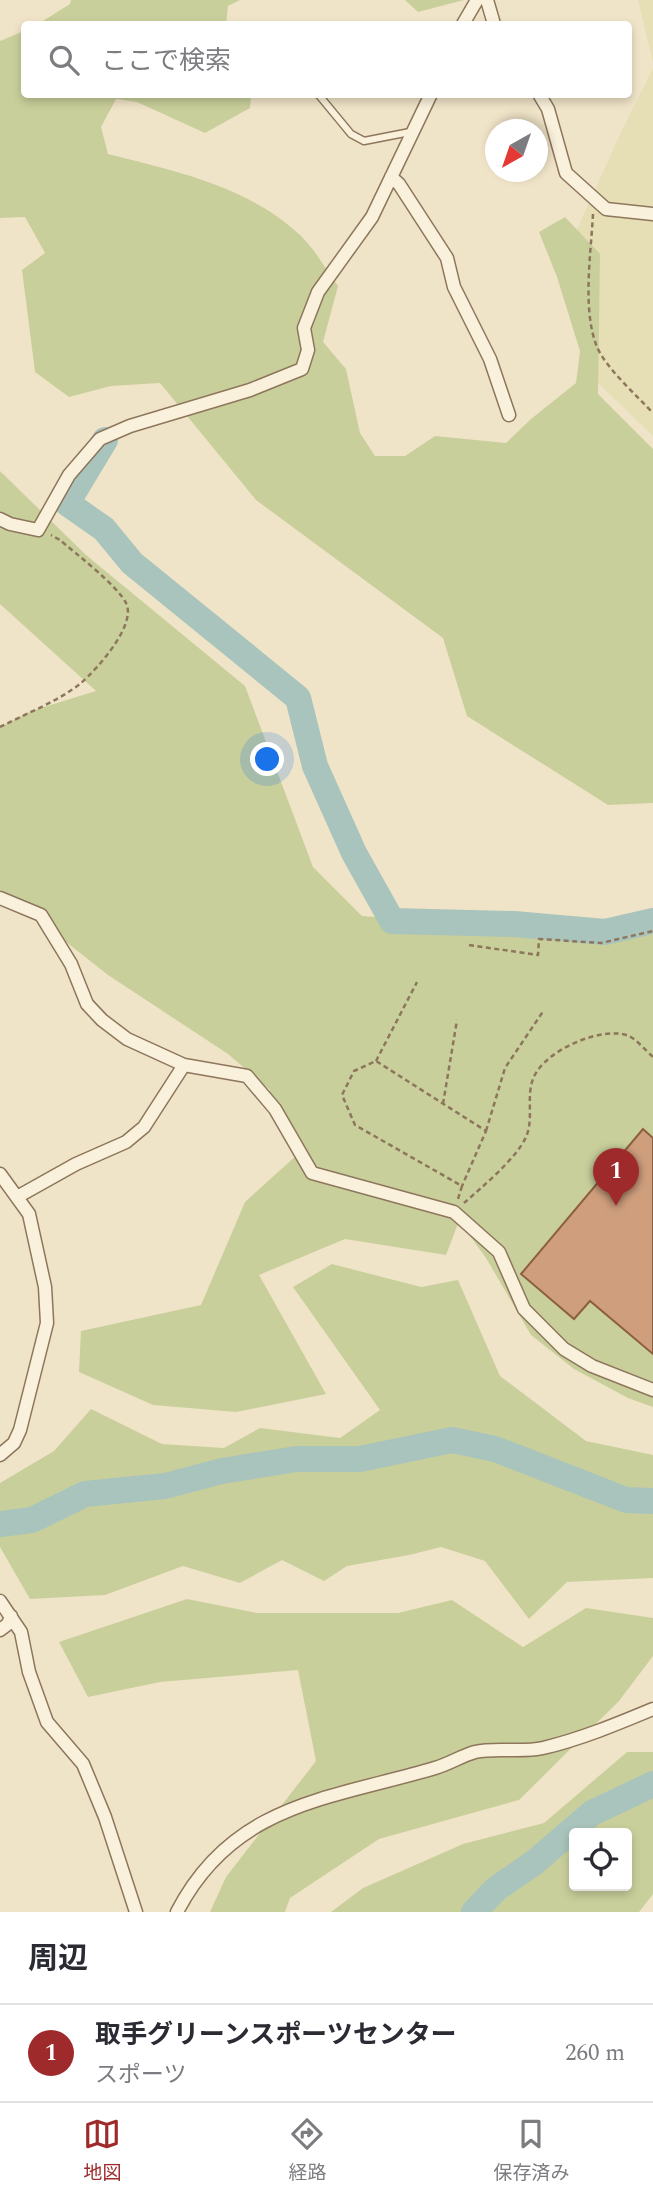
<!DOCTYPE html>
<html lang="ja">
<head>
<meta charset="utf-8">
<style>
	body { margin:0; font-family:Spectral,"Noto Sans JP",serif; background:#f2f2f3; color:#2b2b33 }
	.controls { position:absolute; right:21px; bottom:21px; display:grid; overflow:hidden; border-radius:7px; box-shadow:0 4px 10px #0003 }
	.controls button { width:63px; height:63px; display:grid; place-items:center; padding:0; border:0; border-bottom:2px solid #e1e1e2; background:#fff; color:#2b2b33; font:35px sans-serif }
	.compass { position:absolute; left:485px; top:119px; width:63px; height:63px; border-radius:50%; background:#fff; box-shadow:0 4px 10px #0003; rotate:220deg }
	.you { position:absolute; left:268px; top:760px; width:24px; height:24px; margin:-18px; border:5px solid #fff; border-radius:50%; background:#1a73e8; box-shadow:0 0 0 10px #1a73e833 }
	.badge { display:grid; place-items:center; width:46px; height:46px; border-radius:50%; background:#9e2a2b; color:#fff; font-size:23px; font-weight:700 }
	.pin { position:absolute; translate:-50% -58px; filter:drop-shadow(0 2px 4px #0008) }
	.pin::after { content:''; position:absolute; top:37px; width:24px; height:21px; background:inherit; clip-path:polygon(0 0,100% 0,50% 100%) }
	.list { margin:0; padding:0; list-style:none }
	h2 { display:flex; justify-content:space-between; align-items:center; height:91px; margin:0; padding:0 28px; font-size:30px }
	h2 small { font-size:23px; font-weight:400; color:#7c7c81 }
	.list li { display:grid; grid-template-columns:46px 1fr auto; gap:21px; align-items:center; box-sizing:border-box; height:98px; padding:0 28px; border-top:2px solid #e1e1e2 }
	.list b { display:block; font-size:26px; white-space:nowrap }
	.list p { margin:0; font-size:23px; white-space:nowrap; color:#7c7c81 }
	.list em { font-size:23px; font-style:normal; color:#7c7c81 }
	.icon { flex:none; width:38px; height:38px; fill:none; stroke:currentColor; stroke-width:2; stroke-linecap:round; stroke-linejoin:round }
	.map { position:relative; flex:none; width:653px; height:1912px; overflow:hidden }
	.search { position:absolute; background:#fff; box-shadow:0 4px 10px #0003; left:21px; right:21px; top:21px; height:77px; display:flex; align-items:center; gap:18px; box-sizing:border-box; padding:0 24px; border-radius:7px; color:#7c7c81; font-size:26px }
	.sheet { height:189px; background:#fff }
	nav { display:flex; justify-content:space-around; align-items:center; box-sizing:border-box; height:98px; border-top:2px solid #e1e1e2; background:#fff; font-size:19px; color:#7c7c81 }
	nav a { display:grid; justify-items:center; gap:4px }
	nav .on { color:#9e2a2b }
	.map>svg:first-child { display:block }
	.farmland { fill:#e6deb5 }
	.green { fill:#c9cf9b; fill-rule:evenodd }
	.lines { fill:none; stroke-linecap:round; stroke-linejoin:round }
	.river { stroke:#a9c4bc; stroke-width:26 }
	.building { fill:#cf9f7d; stroke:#8d5f41; stroke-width:2 }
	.service-casing { stroke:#8d765c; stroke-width:9 }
	.minor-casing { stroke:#8d765c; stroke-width:15 }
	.path { stroke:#8d765c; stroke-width:2.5; stroke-dasharray:5 3.5; stroke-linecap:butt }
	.service { stroke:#faf1dc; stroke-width:6 }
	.minor { stroke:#faf1dc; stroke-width:12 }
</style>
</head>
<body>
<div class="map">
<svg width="653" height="1912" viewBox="0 0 653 1912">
	<rect width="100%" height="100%" fill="#f0e4c8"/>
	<path class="farmland" d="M638,0H653V62Z
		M653,68V436L591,376L576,232L617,141Z"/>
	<path class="green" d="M71,0H240L228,6L226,24H38L70,4Z
		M405,0H464L418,12Z
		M24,31V94L251,95L250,108L205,133L137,102L116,99L101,127L108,154C175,171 248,186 300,235C315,249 326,270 338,286L323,342L346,369L360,433L375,456H405L435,436L506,443L531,419L576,383L580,351L557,277L539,232L565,217L600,254L598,394L653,449V803L608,805L467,716L443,638L256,500L160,383L111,386L69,397L35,372L22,270L45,253L25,217L0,218V41Z
		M0,471L86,555L245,686L313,867L362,916L592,933L653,918V1407L628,1398L574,1369L531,1335L486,1258L459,1221L446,1255L345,1239L259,1275L326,1394L236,1412L153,1405L79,1372L81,1331L201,1305L245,1202L298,1154L266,1098L270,1090L228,1054L108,975L0,890V727L31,711L96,691L0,604Z
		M332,1264L421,1287L458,1280L500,1376L586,1441L653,1455V1578L567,1582L529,1619L485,1561L441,1547L409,1555L347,1566L324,1581L282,1560L240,1583L183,1566L105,1595L30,1599L0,1547V1483L54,1451L91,1409L162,1444L224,1448L260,1428L340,1438L380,1410L293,1287Z
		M187,1599L257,1613H398L452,1600L523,1647L586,1608L653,1618V1656L619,1701L519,1800L379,1839L290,1898L285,1912H210L226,1877L316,1761L298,1670L160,1682L88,1697L59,1642Z
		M627,1752H653V1894L639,1912H331L363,1888L463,1844L544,1823ZM574,1833H627V1886H574Z"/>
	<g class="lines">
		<path class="river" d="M105,440L67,503L104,529L132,563L298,698L315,766L354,853L392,921L514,924L605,932L653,921
			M0,1524L32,1520L85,1494L165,1486L222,1471L296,1459H360L452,1440L495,1449L626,1500L653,1501
			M474,1912L496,1889L535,1862L592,1813L653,1784"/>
	</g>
	<path class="building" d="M643,1129L653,1138V1354L590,1301L574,1319L521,1274Z"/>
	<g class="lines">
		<g class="service-casing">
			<path id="service" d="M318,94L351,134L364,141L410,132"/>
		</g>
		<g class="minor-casing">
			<path id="minor" d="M487,0L494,24
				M463,24L477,0
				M539,94L548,109L566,173L606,209L653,214
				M391,177L399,184L447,258L454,287L490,359L509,415
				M0,519L10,524L38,530L69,475L100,439L130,426L250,390L302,369L308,350L304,328L318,292L372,217L431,94
				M0,898L41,915L71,964L87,1004L102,1020L127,1039L184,1065L247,1076L275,1109L312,1173L454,1212L499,1252L524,1309L564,1349L592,1366L653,1390
				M0,1174L29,1214L45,1287L47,1323L20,1430L14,1443L0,1455
				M17,1197L76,1164L126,1142L144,1127L184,1065
				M0,1601L21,1632L29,1672L47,1722L83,1764L105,1817L136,1912
				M0,1630L8,1624L11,1616
				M177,1912C233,1803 331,1799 435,1768C449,1764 461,1756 475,1752C496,1747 521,1753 543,1748C581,1739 617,1724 653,1709"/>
		</g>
		<path class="path" d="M593,214C591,253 582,310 597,347C606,368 637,396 653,413
			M0,727C25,714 59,701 81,683C97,669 137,625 126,603C117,585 76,554 60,540L51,535
			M469,945L538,955L539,939L601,943L653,931
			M376,1061L417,982
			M443,1104L457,1020
			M486,1131L505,1068L544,1010
			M458,1199L462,1186L355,1125L342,1095L354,1071L376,1061L486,1131L462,1186
			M464,1203C482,1187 516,1159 526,1137C534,1119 526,1097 533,1079C543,1051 602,1025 629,1036C637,1040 646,1051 653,1057"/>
		<use href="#service" class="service"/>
		<use href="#minor" class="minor"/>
	</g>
</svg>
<div class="controls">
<button><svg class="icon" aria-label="locate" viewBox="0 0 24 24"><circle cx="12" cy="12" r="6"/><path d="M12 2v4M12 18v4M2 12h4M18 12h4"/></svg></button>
</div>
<svg class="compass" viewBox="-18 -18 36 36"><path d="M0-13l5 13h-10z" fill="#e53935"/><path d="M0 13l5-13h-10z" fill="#7c7c81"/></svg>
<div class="you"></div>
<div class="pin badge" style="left:616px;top:1206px">1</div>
<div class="search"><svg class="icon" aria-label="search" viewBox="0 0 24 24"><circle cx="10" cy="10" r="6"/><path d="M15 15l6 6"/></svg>ここで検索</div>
</div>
<section class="sheet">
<h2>周辺<small></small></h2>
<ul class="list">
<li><span class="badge">1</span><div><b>取手グリーンスポーツセンター</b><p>スポーツ</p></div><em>260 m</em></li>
</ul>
</section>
<nav>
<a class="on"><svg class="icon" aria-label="map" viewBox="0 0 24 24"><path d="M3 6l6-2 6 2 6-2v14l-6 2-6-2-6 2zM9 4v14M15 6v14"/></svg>地図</a>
<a><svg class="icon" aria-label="directions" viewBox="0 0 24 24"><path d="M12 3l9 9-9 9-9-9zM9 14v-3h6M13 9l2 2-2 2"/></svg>経路</a>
<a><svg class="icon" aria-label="saved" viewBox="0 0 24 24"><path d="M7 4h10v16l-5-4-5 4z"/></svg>保存済み</a>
</nav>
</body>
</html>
